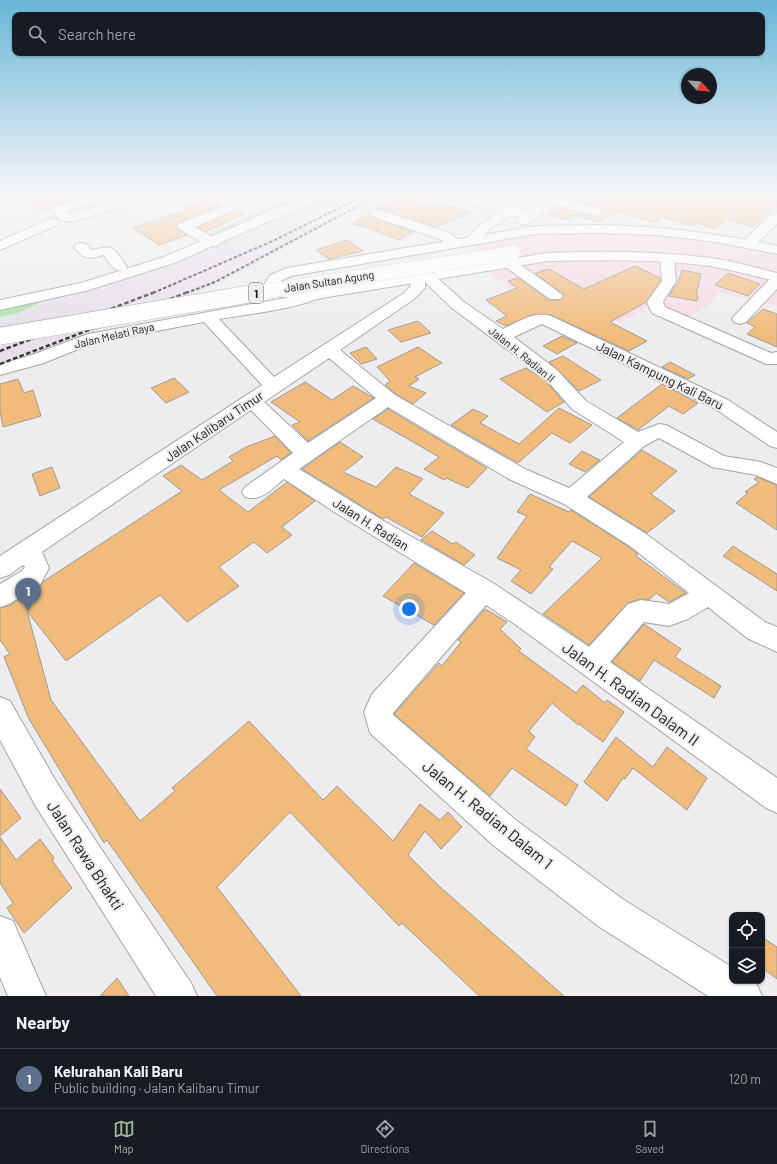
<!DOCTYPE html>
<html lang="en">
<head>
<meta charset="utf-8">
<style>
	body { margin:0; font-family:Barlow,sans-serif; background:#20242c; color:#f1f3f6 }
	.controls { position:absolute; right:12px; bottom:12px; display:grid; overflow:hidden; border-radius:8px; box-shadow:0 1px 3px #0004 }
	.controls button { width:36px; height:36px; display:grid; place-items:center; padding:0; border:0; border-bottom:1px solid #363941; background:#171b24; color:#f1f3f6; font:20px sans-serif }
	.compass { position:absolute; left:681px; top:68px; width:36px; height:36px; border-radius:50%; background:#171b24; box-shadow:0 1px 3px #0004; rotate:116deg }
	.you { position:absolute; left:409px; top:609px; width:14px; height:14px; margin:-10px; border:3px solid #fff; border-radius:50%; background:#1a73e8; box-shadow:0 0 0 6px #1a73e833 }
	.badge { display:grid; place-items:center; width:26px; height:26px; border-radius:50%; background:#a8b798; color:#fff; font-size:13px; font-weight:700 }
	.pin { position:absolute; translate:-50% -33px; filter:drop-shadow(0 1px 2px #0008) }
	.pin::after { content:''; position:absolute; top:21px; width:14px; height:12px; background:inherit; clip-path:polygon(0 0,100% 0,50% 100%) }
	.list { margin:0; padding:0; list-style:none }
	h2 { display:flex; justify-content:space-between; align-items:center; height:52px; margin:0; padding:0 16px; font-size:17px }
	h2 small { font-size:13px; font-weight:400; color:#9ea1a6 }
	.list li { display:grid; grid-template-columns:26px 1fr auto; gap:12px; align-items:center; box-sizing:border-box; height:60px; padding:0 16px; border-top:1px solid #363941 }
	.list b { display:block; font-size:15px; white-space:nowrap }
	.list p { margin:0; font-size:13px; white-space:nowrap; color:#9ea1a6 }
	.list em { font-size:13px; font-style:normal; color:#9ea1a6 }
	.icon { flex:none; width:22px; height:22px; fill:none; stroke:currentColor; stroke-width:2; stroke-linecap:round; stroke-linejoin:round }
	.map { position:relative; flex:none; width:777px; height:996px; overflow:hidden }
	.search { position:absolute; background:#171b24; box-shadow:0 1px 3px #0004; left:12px; right:12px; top:12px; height:44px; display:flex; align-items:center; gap:10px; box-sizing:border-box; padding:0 14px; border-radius:8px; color:#9ea1a6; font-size:15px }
	.sheet { height:112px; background:#171b24 }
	nav { display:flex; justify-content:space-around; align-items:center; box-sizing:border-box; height:56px; border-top:1px solid #363941; background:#171b24; font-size:11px; color:#9ea1a6 }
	nav a { display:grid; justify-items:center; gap:2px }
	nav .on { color:#a8b798 }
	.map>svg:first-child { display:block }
	.commercial { fill:#f5dbe2 }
	.built { fill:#e7e0e9 }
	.green { fill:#ace2a9 }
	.building { fill:#f1bc7b; stroke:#9d9b98 }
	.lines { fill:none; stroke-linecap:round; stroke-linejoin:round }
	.minor-casing { stroke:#a6a5a7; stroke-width:2 }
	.major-casing { stroke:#a6a5a7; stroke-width:2 }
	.highway-casing { stroke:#a6a5a7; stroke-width:2 }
	.minor { fill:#fff; fill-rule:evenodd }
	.major { fill:#fff; fill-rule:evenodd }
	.highway { fill:#fff; fill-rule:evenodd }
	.rail-far1 { stroke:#3d3c3d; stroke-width:2; stroke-dasharray:3.5 2; stroke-linecap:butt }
	.rail { stroke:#3d3c3d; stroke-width:2.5; stroke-dasharray:4.5 2.5; stroke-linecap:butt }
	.highway-bridge-far1-casing { stroke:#a6a5a7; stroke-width:14; stroke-linecap:butt }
	.highway-bridge-casing { stroke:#a6a5a7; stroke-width:18; stroke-linecap:butt }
	.highway-bridge-far1 { stroke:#fff; stroke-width:14 }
	.highway-bridge { stroke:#fff; stroke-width:17 }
	.labels { text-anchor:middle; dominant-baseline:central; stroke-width:4; stroke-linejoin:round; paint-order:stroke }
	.far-street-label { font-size:11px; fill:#212021; stroke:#eeecef }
	.shield { fill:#eeecef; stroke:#5e5d5f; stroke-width:1 }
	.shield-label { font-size:12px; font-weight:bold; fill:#212021 }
	.street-label { font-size:13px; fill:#212021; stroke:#eeecef }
	.near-street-label { font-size:16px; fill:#212021; stroke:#eeecef }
</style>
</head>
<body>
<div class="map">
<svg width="777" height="996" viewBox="0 0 777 996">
	<rect width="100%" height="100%" fill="#eeecef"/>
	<path class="commercial" d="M636,228L777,250V306L718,292L710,304L688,317L657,302L620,323L576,301L546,312L491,274L473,240L515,233Z"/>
	<path class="built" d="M316,196H382L220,283L32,356L0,367V317L18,313L64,291L123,276Z"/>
	<path class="green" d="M294,196H316L212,243L203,236Z
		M64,291L18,313L0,317V305Z"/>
	<path class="building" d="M22,196H80V197L53,206L50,209L42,211Z
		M580,196H770L777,198V206L753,227L727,219L715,229L697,223L693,226L663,217L656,223L619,212L611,217L608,216L600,222L576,215L569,220L548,214L560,207L596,217L603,212L601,208L573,200Z
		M400,197L428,205L435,202L471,213L436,227L378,208Z
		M205,199L221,205L178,223L176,228L187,235L159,245L133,228L186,210L183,208Z
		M234,211L243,214L206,232L198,227Z
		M369,214L371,217L413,232L399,240L375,231L378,230L353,224Z
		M347,240L363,251L329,259L316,250Z
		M635,266L660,278V281L646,302L610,322L647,341L629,351L551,315H532L506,326L496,321L507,316L486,300L517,288L508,281L518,278L549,300H560L564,295L535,273L549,269L584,289Z
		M682,270L701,274L696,295L698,296L697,301L669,296L675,285L677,286Z
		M728,273L760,284L748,296L715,285Z
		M763,309L777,314V347L747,334L755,327L747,323Z
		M418,321L431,333L401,342L388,330Z
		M562,336L577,343L557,354L543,346Z
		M366,347L377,359L361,364L350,353Z
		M418,347L442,363L415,377L419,379L409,386L426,393L413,404L396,394L385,385L390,381L377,367Z
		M563,356L601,380L579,391L549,362Z
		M670,362L695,375L688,379L662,367Z
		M526,368L544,379L564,402L547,412L500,379Z
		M174,378L189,392L166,403L151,388Z
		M18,379L24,393L33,390L41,416L3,427L0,412V384Z
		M305,382L332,400L353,386L374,398L308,441L292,425L300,422L271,402Z
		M662,384L698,403L683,414L669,406L638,430L617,418Z
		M559,408L592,425L570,443L552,433L518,463L451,425L473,409L488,416L480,423L519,444Z
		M388,409L487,468L468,488L446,478L444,480L424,469L439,457L373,419Z
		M275,436L291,453L281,460L277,456L219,490L248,512L287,482L315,501L282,527L292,535L267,553L254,542L219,567L239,586L187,622L160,595L66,661L27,611L51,700L140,821L175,791L172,788L249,721L323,800L337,786L393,841L420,804L440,820L448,812L462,827L441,849L425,831L408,855L439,886L564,996H479L402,923L399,926L290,812L217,887L301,996H217L107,840L104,843L29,719L4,657L10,654L0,640V608L10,605L41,586L44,581L182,491L163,476L181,465L202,480L233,461L229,457L246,447Z
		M340,442L363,457L343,472L376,487L396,467L423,479L409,494L444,513L422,537L386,517L383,519L302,469Z
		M642,450L677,471L651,494L675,511L647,533L589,497Z
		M582,451L600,460L585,472L569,464Z
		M52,467L60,488L40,496L32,474Z
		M757,477L777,485V530L736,503L748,493L745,492L759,482L754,479Z
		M530,494L569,512L571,510L629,547L638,554L636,556L686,593L669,602L656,593L649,600L641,599L628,603L589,645L543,614L602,558L572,541L549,567L553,569L531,594L511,581L521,570L497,558L527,516L517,512Z
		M432,531L453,544L456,542L475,555L464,565L421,540Z
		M733,546L777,574V591L723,556Z
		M414,563L464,593L434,625L383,596Z
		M485,609L507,622L500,629L521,649L519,651L576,693L583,685L605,703L607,700L624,712L603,742L579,724L578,725L552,703L529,731L535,737L526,749L578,785L566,806L512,768L490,796L394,714L439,663L442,666L461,642L458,640Z
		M644,624L681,649L675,657L721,686L714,698L654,660L640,681L612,662Z
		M616,737L653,767L667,747L707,778L687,810L633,768L625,779L623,778L607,801L584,782Z
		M0,789L21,818L0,836Z
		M0,837L16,860L40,839L54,858L52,860L72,888L24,933L7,908L13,903L0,883Z
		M762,937L777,947V979L762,968Z
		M117,978L129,996H100Z"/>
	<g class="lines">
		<g class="minor-casing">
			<path id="minor" d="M89,196H108L106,199L66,211L71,214L133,196H153L151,199L71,222L60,220L51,210L53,207Z
				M449,196H470L508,206L525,196H540L520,210L528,212L550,196H564L562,199L601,209L602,212L596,216L554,204L528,224L523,225L516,221L520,217L511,215L489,229L478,243H468L466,240C475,227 485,220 499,212L451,199Z
				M228,204L234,208L232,211L195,227L217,240L219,243L217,246H207L177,227L179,224Z
				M376,209L450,233L462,243L460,246H450L440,239L371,216L370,213L371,210Z
				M777,213V224L754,246H744L742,243L744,240L772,214Z
				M52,218L57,219L59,222L57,225L0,250V241Z
				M81,243L86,244L92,250C115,244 114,248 127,267L125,270C114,273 110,264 104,255C90,259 83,260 74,247L76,244Z
				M667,254L672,255L674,258L676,281L663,302L665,307L771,353L777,352V364H766L652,313L647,302L662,281L660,258L662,255Z
				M509,259L514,260L560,293L563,296L560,299H550L504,266L502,263L504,260Z
				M428,273L433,274L464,302L503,329C518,322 534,311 551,316L728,400L777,432V448L770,446L714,408L542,324L514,337L557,370L586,401L638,432L659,424L666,425L724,456L761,462L777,468V484L756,475L712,467L659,438L644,446L587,497L646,534L765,622L777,627V652L747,638L708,607L688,619L669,626L644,622L610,662L777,778V813L766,808L516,625L486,605L393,713V715L517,821L624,900L732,967V981L756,983L762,996H708L598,926L493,845L370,733L364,712L372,694L466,593L336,513L284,479C272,489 261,502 245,497L242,492L245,487L293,453L251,410L42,552L49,568L40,585L9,604L0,607V584L22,571L25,567L23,565L9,575L0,578V556L262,385L204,322L93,343L44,363L0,375V364L32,355L88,334L296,296L316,289L321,291L324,294C316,306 237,316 219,319L274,377L404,293L410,287L413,275ZM425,282L452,308L545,378L572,409L624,442L569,488L525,469L395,395L340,350L414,299L425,288ZM329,358L376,398L308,443L264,402ZM388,407L509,479L564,504L630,546L689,593L669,604L641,600L628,604L589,647L493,583L382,520L299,469Z
				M777,276V289L746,322L740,324L734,322L732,319L734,316L772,277Z
				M0,697L10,701L57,783L191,983L197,996H156L35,805L0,740Z
				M0,916L13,921L46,996H8L0,977Z"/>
		</g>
		<g class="major-casing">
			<path id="major" d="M305,196H322L320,199L174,263L89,290L0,310V300L81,283L164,257Z"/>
		</g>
		<g class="highway-casing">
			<path id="highway" d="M598,225C659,226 718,233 777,246V254L716,242L658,235L598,233L536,234L291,276L281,281L279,287L287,289H316L548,253C599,251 651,251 702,257C727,259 752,267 777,273V281C752,276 727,268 702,265C651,259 599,260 548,261L316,299C299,299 284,298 268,294L263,287L270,275L287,268L536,226Z"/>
		</g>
		<use href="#minor" class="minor"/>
		<use href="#major" class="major"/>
		<use href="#highway" class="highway"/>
		<path class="rail-far1" d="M153,293L275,240L363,196
			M186,293L215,282L377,196"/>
		<path class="rail" d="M0,351L155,292
			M0,364L188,292"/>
		<g class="highway-bridge-far1-casing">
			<path id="highway-bridge-far1" d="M255,293L513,253"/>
		</g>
		<g class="highway-bridge-casing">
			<path id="highway-bridge" d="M0,336L261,292"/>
		</g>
		<use href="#highway-bridge-far1" class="highway-bridge-far1"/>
		<use href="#highway-bridge" class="highway-bridge"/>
	</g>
	<linearGradient id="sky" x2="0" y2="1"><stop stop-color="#67b6d8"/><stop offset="0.58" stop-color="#f7f6f8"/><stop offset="1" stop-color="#f7f6f8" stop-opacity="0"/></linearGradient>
	<rect width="777" height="336" fill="url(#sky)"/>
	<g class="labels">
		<g class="far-street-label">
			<text transform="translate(329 281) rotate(-9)">Jalan Sultan Agung</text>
			<text transform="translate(114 335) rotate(-13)">Jalan Melati Raya</text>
			<text transform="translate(522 354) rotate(39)">Jalan H. Radian II</text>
		</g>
		<rect class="shield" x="249" y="283" width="14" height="20" rx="3"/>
		<g class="shield-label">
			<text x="256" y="293">1</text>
		</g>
		<g class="street-label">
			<text transform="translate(660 375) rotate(26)">Jalan Kampung Kali Baru</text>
			<text transform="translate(214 426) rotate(-34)">Jalan Kalibaru Timur</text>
			<text transform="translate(371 524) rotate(32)">Jalan H. Radian</text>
		</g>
		<g class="near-street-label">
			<text transform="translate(631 693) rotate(36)">Jalan H. Radian Dalam II</text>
			<text transform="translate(488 814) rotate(39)">Jalan H. Radian Dalam 1</text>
			<text transform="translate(86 855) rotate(57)">Jalan Rawa Bhakti</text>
		</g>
	</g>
</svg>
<div class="controls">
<button><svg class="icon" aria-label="locate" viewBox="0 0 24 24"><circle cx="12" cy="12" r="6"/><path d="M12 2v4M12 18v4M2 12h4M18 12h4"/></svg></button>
<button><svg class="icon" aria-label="layers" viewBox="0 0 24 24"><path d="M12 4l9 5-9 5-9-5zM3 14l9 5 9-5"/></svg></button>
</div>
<svg class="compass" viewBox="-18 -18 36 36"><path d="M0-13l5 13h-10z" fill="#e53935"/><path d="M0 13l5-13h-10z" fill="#9ea1a6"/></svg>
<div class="you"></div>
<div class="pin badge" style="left:28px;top:611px;background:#5c6f8a">1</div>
<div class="search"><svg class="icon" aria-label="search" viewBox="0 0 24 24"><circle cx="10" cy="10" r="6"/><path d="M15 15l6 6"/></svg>Search here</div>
</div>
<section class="sheet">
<h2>Nearby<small></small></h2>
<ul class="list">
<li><span class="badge" style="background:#5c6f8a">1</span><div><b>Kelurahan Kali Baru</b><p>Public building · Jalan Kalibaru Timur</p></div><em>120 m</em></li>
</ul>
</section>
<nav>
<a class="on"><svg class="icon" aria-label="map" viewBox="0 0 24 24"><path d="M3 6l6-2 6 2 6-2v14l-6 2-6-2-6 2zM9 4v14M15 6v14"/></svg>Map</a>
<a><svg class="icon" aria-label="directions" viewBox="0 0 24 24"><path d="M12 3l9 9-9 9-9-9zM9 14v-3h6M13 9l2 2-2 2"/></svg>Directions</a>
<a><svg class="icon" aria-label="saved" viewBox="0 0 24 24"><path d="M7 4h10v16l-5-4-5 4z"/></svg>Saved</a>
</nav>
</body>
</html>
